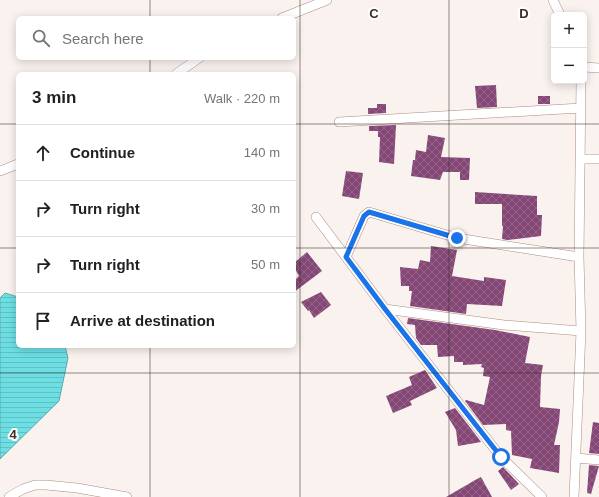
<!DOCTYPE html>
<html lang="en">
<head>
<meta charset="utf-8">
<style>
	body { margin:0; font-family:Helvetica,sans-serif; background:#f2f2f2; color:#202124 }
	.controls { position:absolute; right:12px; top:12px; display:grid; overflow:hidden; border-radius:6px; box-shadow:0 2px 10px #0003 }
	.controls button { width:36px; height:36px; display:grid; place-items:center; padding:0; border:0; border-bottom:1px solid #e0e0e0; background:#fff; color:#202124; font:20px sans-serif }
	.stop { position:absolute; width:12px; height:12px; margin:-9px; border:3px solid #1a73e8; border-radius:50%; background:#fff }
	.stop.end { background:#1a73e8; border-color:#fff; box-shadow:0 1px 4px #0008 }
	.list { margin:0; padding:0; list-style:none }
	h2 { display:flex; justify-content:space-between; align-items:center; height:52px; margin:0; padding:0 16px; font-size:17px }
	h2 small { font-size:13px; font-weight:400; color:#757577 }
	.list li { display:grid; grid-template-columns:26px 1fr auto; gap:12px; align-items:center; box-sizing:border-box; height:56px; padding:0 16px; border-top:1px solid #e0e0e0 }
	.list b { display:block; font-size:15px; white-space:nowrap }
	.list em { font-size:13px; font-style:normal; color:#757577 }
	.icon { flex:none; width:22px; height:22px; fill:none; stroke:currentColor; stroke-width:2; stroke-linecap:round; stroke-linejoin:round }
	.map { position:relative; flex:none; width:599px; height:497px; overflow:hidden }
	.search { position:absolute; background:#fff; box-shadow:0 2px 10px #0003; left:16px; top:16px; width:280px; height:44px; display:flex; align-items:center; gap:10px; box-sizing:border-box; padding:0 14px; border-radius:6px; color:#757577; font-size:15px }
	.panel { position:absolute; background:#fff; box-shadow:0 2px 10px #0003; left:16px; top:72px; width:280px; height:276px; border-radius:6px }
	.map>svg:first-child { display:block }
	.water { fill:url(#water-rules); stroke:#5faaac }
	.building { fill:url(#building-cross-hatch) }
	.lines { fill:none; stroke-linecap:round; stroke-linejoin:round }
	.street-casing { stroke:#af8b7e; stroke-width:10 }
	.street { stroke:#fff; stroke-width:9 }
	.route { stroke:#1a73e8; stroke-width:5 }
	.grid { fill:none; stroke:#3d2e29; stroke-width:1; stroke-opacity:0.55 }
	.grid-label { font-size:13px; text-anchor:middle; font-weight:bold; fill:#3d2e29; stroke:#fff; stroke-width:4; stroke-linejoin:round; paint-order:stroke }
</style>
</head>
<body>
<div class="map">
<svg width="599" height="497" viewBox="0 0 599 497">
	<defs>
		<pattern id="water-rules" width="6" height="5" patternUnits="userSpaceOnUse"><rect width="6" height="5" fill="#6ddfe4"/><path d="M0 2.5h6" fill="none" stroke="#5fc0c4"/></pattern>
		<pattern id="building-cross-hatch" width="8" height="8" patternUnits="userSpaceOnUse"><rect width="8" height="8" fill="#844776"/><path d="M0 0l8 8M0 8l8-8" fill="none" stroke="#946588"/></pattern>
	</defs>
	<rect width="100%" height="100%" fill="#faf2ef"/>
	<path class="water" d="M5,293L18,297V346H65L68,358L59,401L0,459V298Z"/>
	<path class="building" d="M496,85L497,107L477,108L475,86Z
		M538,96H550V104H538Z
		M377,104H386V113L368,114V108H377Z
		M396,125L394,164L379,162L380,137H378V131H369V126Z
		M428,135L445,138L441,157L470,158L469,180H460V172H443L440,180L411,176L413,160H415L416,150L426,152Z
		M346,171L363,173L359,199L342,196Z
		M475,192L537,196V215H542L541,236L507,240L502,239L503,226H502V204H475Z
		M431,246L457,250L452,276L484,281V277L506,280L502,306L467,304L466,314L410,306L412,291H409V286H401L400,267L418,269L420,260L430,262Z
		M307,252L322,271L294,292V281L299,276L294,267V263Z
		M321,292L331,305L314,318L309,310L308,311L301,302Z
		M408,318L495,330L530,337L525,363L543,365L541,376L540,407L560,409L559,422L554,445H560L559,473L530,468L532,459L512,455L511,431L506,430V424L483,425L465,401L466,400L484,405L490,377L483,376L484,368L481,367L482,364L463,365V362H454V356L438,357L437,345H421L416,338L415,325L407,324Z
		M425,370L437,388L410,401L412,405L393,413L386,396L412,385L409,377Z
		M455,408L479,439L481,442L458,446L456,430L445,412Z
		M593,422L599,423V454L589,453Z
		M589,465L599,466L591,494L587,493Z
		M503,467L519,484L511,490L498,471Z
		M481,477L492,497H446L477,479Z"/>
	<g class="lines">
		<g class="street-casing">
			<path id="street" d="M553,0L560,15
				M282,18L327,0
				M584,67L599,68
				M176,74L199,58
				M339,122L581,108
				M580,159H599
				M0,171L18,164
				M316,217L385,309L501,457L542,497
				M346,257L364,216L369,212L457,238L579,257
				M385,309L504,325L581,331
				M576,458L599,460
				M9,497L23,489L35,485H46L77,488L127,497
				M574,497L581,331L579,257L581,81"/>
		</g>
		<use href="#street" class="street"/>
	</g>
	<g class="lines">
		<path class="route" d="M457,238L369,212L364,216L346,257L385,309L501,457"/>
	</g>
	<path class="grid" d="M150,0V18M300,0V497M449,0V497M150,58V74M0,124H18M294,124H599M0,248H18M294,248H599M150,346V497M0,373H599"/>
	<g class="grid-label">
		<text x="374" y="18">C</text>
		<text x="524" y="18">D</text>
		<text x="13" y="439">4</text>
	</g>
</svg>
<div class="controls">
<button>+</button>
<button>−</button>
</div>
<div class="stop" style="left:501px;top:457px"></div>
<div class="stop end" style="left:457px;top:238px"></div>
<div class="search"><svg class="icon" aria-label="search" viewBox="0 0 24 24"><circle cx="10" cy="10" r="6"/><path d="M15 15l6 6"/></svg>Search here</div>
<section class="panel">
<h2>3 min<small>Walk · 220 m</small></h2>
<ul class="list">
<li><svg class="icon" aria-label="ahead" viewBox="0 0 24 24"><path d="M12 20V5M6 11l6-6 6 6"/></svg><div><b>Continue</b></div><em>140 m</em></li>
<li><svg class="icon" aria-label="right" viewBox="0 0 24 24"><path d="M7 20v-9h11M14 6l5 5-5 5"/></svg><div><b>Turn right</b></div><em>30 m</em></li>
<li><svg class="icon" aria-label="right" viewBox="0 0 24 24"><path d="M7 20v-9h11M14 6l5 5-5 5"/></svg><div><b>Turn right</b></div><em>50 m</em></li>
<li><svg class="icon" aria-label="arrive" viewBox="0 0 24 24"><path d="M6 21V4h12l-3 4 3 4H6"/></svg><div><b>Arrive at destination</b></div></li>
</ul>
</section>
</div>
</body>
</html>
